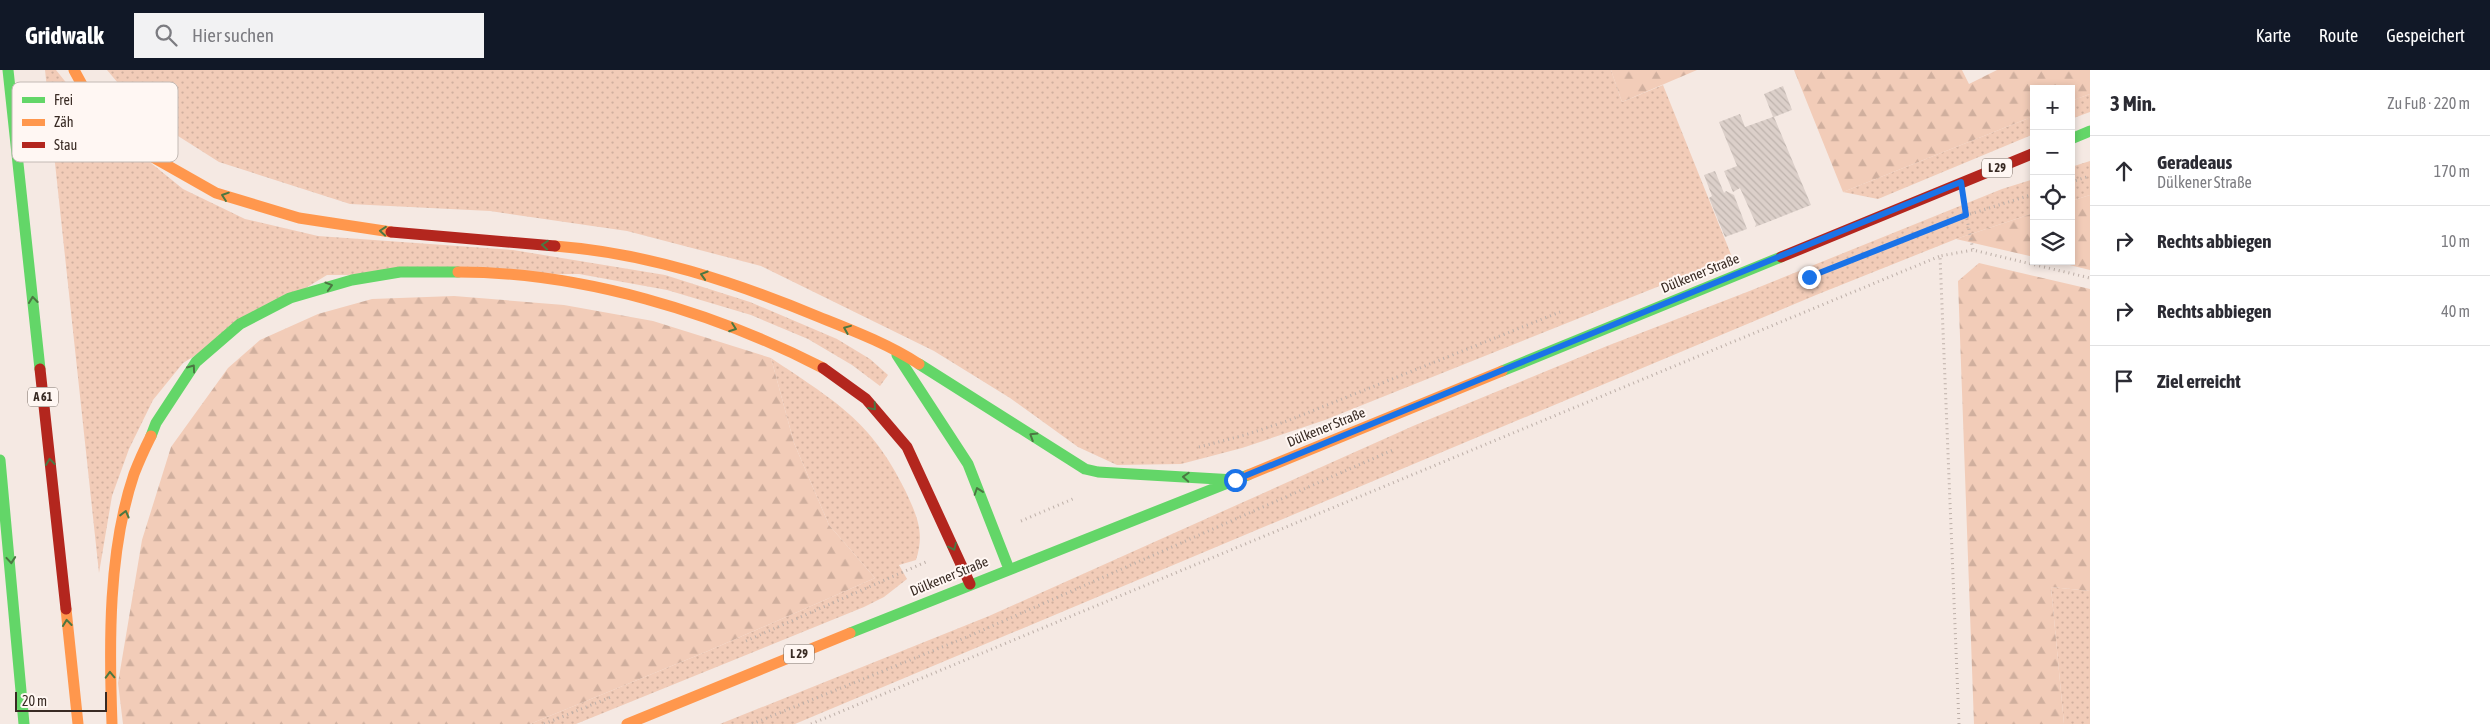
<!DOCTYPE html>
<html lang="de">
<head>
<meta charset="utf-8">
<style>
	body { margin:0; font-family:"Asap Condensed",sans-serif; background:#f2f2f3; color:#2b2b33 }
	.controls { position:absolute; right:15px; top:15px; display:grid; overflow:hidden; border-radius:0px; box-shadow:0 2px 8px #0003 }
	.controls button { width:45px; height:45px; display:grid; place-items:center; padding:0; border:0; border-bottom:1px solid #e1e1e2; background:#fff; color:#2b2b33; font:25px sans-serif }
	.scale { position:absolute; left:15px; bottom:12px; width:92px; box-sizing:border-box; padding-left:5px; border:2px solid #382a23; border-top:0; font-size:14px; line-height:18px; white-space:nowrap; color:#382a23; -webkit-text-stroke:4px #fff7f3; paint-order:stroke }
	.stop { position:absolute; width:15px; height:15px; margin:-11px; border:4px solid #1a73e8; border-radius:50%; background:#fff }
	.stop.end { background:#1a73e8; border-color:#fff; box-shadow:0 1px 5px #0008 }
	.list { margin:0; padding:0; list-style:none }
	h2 { display:flex; justify-content:space-between; align-items:center; height:65px; margin:0; padding:0 20px; font-size:21px }
	h2 small { font-size:16px; font-weight:400; color:#7c7c81 }
	.list li { display:grid; grid-template-columns:32px 1fr auto; gap:15px; align-items:center; box-sizing:border-box; height:70px; padding:0 20px; border-top:1px solid #e1e1e2 }
	.list b { display:block; font-size:19px; white-space:nowrap }
	.list p { margin:0; font-size:16px; white-space:nowrap; color:#7c7c81 }
	.list em { font-size:16px; font-style:normal; color:#7c7c81 }
	.icon { flex:none; width:28px; height:28px; fill:none; stroke:currentColor; stroke-width:2; stroke-linecap:round; stroke-linejoin:round }
	.map { position:relative; flex:none; width:2090px; height:654px; overflow:hidden }
	header { display:flex; align-items:center; gap:30px; box-sizing:border-box; height:70px; padding:0 25px; background:#111827; color:#fff }
	header strong { font-size:24px }
	nav { display:flex; gap:28px; margin-inline-start:auto; font-size:18px }
	.search { width:350px; height:45px; background:#f2f2f3; display:flex; align-items:center; gap:12px; box-sizing:border-box; padding:0 18px; border-radius:0px; color:#7c7c81; font-size:19px }
	main { display:flex }
	aside { flex:1; background:#fff }
	.map>svg:first-child { display:block }
	.grass { fill:url(#grass-dots) }
	.forest { fill:url(#forest-firs) }
	.building { fill:url(#building-back-hatch) }
	.lines { fill:none; stroke-linecap:round; stroke-linejoin:round }
	.path { stroke:#bdafa8; stroke-width:3; stroke-dasharray:1 4; stroke-linecap:butt }
	.fast { stroke:#63d668; stroke-width:11 }
	.slow { stroke:#ff974d; stroke-width:11 }
	.jam { stroke:#b3261e; stroke-width:11 }
	.oneway { stroke:#4b7742 }
	.route { stroke:#1a73e8; stroke-width:6 }
	.labels { text-anchor:middle; dominant-baseline:central; stroke-width:4; stroke-linejoin:round; paint-order:stroke }
	.shield { fill:#fff7f3; stroke:#746861; stroke-width:1 }
	.shield-label { font-size:12px; font-weight:bold; fill:#382a23 }
	.street-label { font-size:14px; fill:#382a23; stroke:#fff7f3 }
	.key { fill:#fff7f3; stroke:#c3bab5; stroke-width:1 }
	.key-label { font-size:14px; fill:#382a23 }
</style>
</head>
<body>
<header>
<strong>Gridwalk</strong>
<div class="search"><svg class="icon" aria-label="search" viewBox="0 0 24 24"><circle cx="10" cy="10" r="6"/><path d="M15 15l6 6"/></svg>Hier suchen</div>
<nav><a>Karte</a><a>Route</a><a>Gespeichert</a></nav>
</header>
<main>
<div class="map">
<svg width="2090" height="654" viewBox="0 0 2090 654">
	<defs>
		<pattern id="grass-dots" width="8" height="8" patternUnits="userSpaceOnUse" patternTransform="scale(1.25)"><rect width="8" height="8" fill="#f2ccb8"/><path d="M2 2h.1M6 6h.1" fill="none" stroke="#d0af9e" stroke-width="1.8" stroke-linecap="round"/></pattern>
		<pattern id="forest-firs" width="22" height="20" patternUnits="userSpaceOnUse" patternTransform="scale(1.25)"><rect width="22" height="20" fill="#f2ccb8"/><path d="M5 1l3.5 6h-7zM16 11l3.5 6h-7z" fill="#d0af9e"/></pattern>
		<pattern id="building-back-hatch" width="6" height="6" patternUnits="userSpaceOnUse" patternTransform="scale(1.25)"><rect width="6" height="6" fill="#dcd0ca"/><path d="M-1 5l2 2M0 0l6 6M5-1l2 2" fill="none" stroke="#beb3ad"/></pattern>
	</defs>
	<rect width="100%" height="100%" fill="#f5e9e3"/>
	<path class="grass" d="M45,0H56L93,46L183,119L245,149L318,166L513,180L665,205L750,232L837,269L870,289L888,305L880,316L852,295L808,269L751,245L667,220L579,204L327,205L183,293L153,330L129,379L112,426L99,503Z
		M107,0H1611L1622,32L1663,15L1732,187L1325,350L1242,378L1181,394L1117,395L1078,377L1010,328L934,281L761,196L627,161L490,141L350,134L219,92L145,45Z
		M2090,24V42L2071,49V31Z
		M2034,46V64L1878,129L1843,122Z
		M2090,91V125L2071,131V97Z
		M2034,109V143L1956,169L1816,225L795,654H720L989,546L1413,356L1607,276L1747,222L2002,119Z
		M771,288C833,330 871,350 905,420C917,446 925,462 916,490L899,495L907,509L884,527L864,537L576,654H530L708,581L875,508L829,455L794,373Z
		M2051,517L2090,521V654H2064Z"/>
	<path class="forest" d="M1611,0H1697L1622,32Z
		M1794,0H1962L1969,14L1997,0H2090V24L2071,31V19H2034V46L1843,122Z
		M2090,125V200L2053,191H2071V131Z
		M2034,143V187L1956,169Z
		M1979,193L2090,219V521L2051,517L2064,654H1974L1958,211Z
		M454,226L564,235L653,251L771,288L794,373L829,455L875,508L708,581L530,654H123L118,613L142,470L171,377L228,298L260,270L318,244L372,229Z"/>
	<path class="building" d="M1783,16L1792,40L1774,47L1811,135L1755,157L1756,154L1740,118L1733,122L1724,101L1737,96L1719,52L1740,44L1745,57L1773,47L1764,24Z
		M1715,101L1724,123L1726,121L1734,125L1747,159L1725,167L1709,128L1712,126L1704,105Z"/>
	<g class="lines">
		<path class="path" d="M2071,112L2090,106
			M1966,144L1973,180
			M1970,144L2034,124
			M1199,377L1245,365L1287,351L1560,242
			M1021,451L1075,428
			M746,571L928,491
			M544,654L611,627
			M752,654L967,567L1395,379
			M811,654L1940,186
			M1959,654L1940,186L1973,180L2090,208"/>
		<path class="fast" d="M8,0L40,299
			M2071,69L2090,61
			M897,285L968,394L1009,499
			M919,294L1085,399L1098,402L1235,410
			M1502,301L1781,187
			M151,366L156,353L196,292L240,254L290,228L352,210L400,202H458
			M0,390L24,654
			M850,563L1248,405"/>
		<path class="slow" d="M74,0L86,22L149,85L216,123L299,148L391,162
			M555,176C647,183 735,212 819,247C854,261 888,274 919,294
			M458,202C581,202 714,242 823,298
			M1248,405L1502,301
			M66,539L78,654
			M112,654C109,574 108,481 134,404C139,391 145,378 151,366
			M627,654L850,563"/>
		<path class="jam" d="M391,162L555,176
			M1781,187L2034,83
			M823,298L866,329L907,377L970,514
			M40,299L66,539"/>
	</g>
	<defs><path id="oneway-chevron" d="M-2-3.5L2.5 0L-2 3.5" fill="none" stroke-width="1.6" stroke-linecap="round" stroke-linejoin="round" transform="scale(1.25)"/></defs>
	<g class="oneway">
		<use href="#oneway-chevron" transform="translate(225 126) rotate(-161)"/>
		<use href="#oneway-chevron" transform="translate(383 161) rotate(-175)"/>
		<use href="#oneway-chevron" transform="translate(545 175) rotate(-175)"/>
		<use href="#oneway-chevron" transform="translate(704 205) rotate(-163)"/>
		<use href="#oneway-chevron" transform="translate(329 216) rotate(-16)"/>
		<use href="#oneway-chevron" transform="translate(33 230) rotate(-96)"/>
		<use href="#oneway-chevron" transform="translate(733 258) rotate(20)"/>
		<use href="#oneway-chevron" transform="translate(847 259) rotate(-158)"/>
		<use href="#oneway-chevron" transform="translate(192 298) rotate(-55)"/>
		<use href="#oneway-chevron" transform="translate(873 337) rotate(49)"/>
		<use href="#oneway-chevron" transform="translate(1033 366) rotate(-148)"/>
		<use href="#oneway-chevron" transform="translate(50 392) rotate(-96)"/>
		<use href="#oneway-chevron" transform="translate(1186 407) rotate(-177)"/>
		<use href="#oneway-chevron" transform="translate(978 421) rotate(-109)"/>
		<use href="#oneway-chevron" transform="translate(125 444) rotate(-76)"/>
		<use href="#oneway-chevron" transform="translate(953 477) rotate(65)"/>
		<use href="#oneway-chevron" transform="translate(11 490) rotate(85)"/>
		<use href="#oneway-chevron" transform="translate(67 553) rotate(-96)"/>
		<use href="#oneway-chevron" transform="translate(110 605) rotate(-92)"/>
	</g>
	<g class="lines">
		<path class="route" d="M1235,410L1961,112L1966,145L1809,207"/>
	</g>
	<g class="labels">
		<g class="shield">
			<rect x="1982" y="88.5" width="30" height="19" rx="4"/>
			<rect x="28" y="317.5" width="30" height="19" rx="4"/>
			<rect x="784" y="574.5" width="30" height="19" rx="4"/>
		</g>
		<g class="shield-label">
			<text x="1997" y="98">L 29</text>
			<text x="43" y="327">A 61</text>
			<text x="799" y="584">L 29</text>
		</g>
		<g class="street-label">
			<text transform="translate(1700 203) rotate(-22)">Dülkener Straße</text>
			<text transform="translate(1326 357) rotate(-22)">Dülkener Straße</text>
			<text transform="translate(949 506) rotate(-22)">Dülkener Straße</text>
		</g>
	</g>
	<rect x="12" y="12" width="166" height="80" rx="8" class="key"/>
	<rect x="22" y="27" width="23" height="6" fill="#63d668"/>
	<rect x="22" y="49" width="23" height="7" fill="#ff974d"/>
	<rect x="22" y="72" width="23" height="6" fill="#b3261e"/>
	<g class="key-label">
		<text x="54" y="35">Frei</text>
		<text x="54" y="57">Zäh</text>
		<text x="54" y="80">Stau</text>
	</g>
</svg>
<div class="controls">
<button>+</button>
<button>−</button>
<button><svg class="icon" aria-label="locate" viewBox="0 0 24 24"><circle cx="12" cy="12" r="6"/><path d="M12 2v4M12 18v4M2 12h4M18 12h4"/></svg></button>
<button><svg class="icon" aria-label="layers" viewBox="0 0 24 24"><path d="M12 4l9 5-9 5-9-5zM3 14l9 5 9-5"/></svg></button>
</div>
<div class="scale">20 m</div>
<div class="stop" style="left:1235px;top:410px"></div>
<div class="stop end" style="left:1809px;top:207px"></div>
</div>
<aside>
<h2>3 Min.<small>Zu Fuß · 220 m</small></h2>
<ul class="list">
<li><svg class="icon" aria-label="ahead" viewBox="0 0 24 24"><path d="M12 20V5M6 11l6-6 6 6"/></svg><div><b>Geradeaus</b><p>Dülkener Straße</p></div><em>170 m</em></li>
<li><svg class="icon" aria-label="right" viewBox="0 0 24 24"><path d="M7 20v-9h11M14 6l5 5-5 5"/></svg><div><b>Rechts abbiegen</b></div><em>10 m</em></li>
<li><svg class="icon" aria-label="right" viewBox="0 0 24 24"><path d="M7 20v-9h11M14 6l5 5-5 5"/></svg><div><b>Rechts abbiegen</b></div><em>40 m</em></li>
<li><svg class="icon" aria-label="arrive" viewBox="0 0 24 24"><path d="M6 21V4h12l-3 4 3 4H6"/></svg><div><b>Ziel erreicht</b></div></li>
</ul>
</aside>
</main>
</body>
</html>
